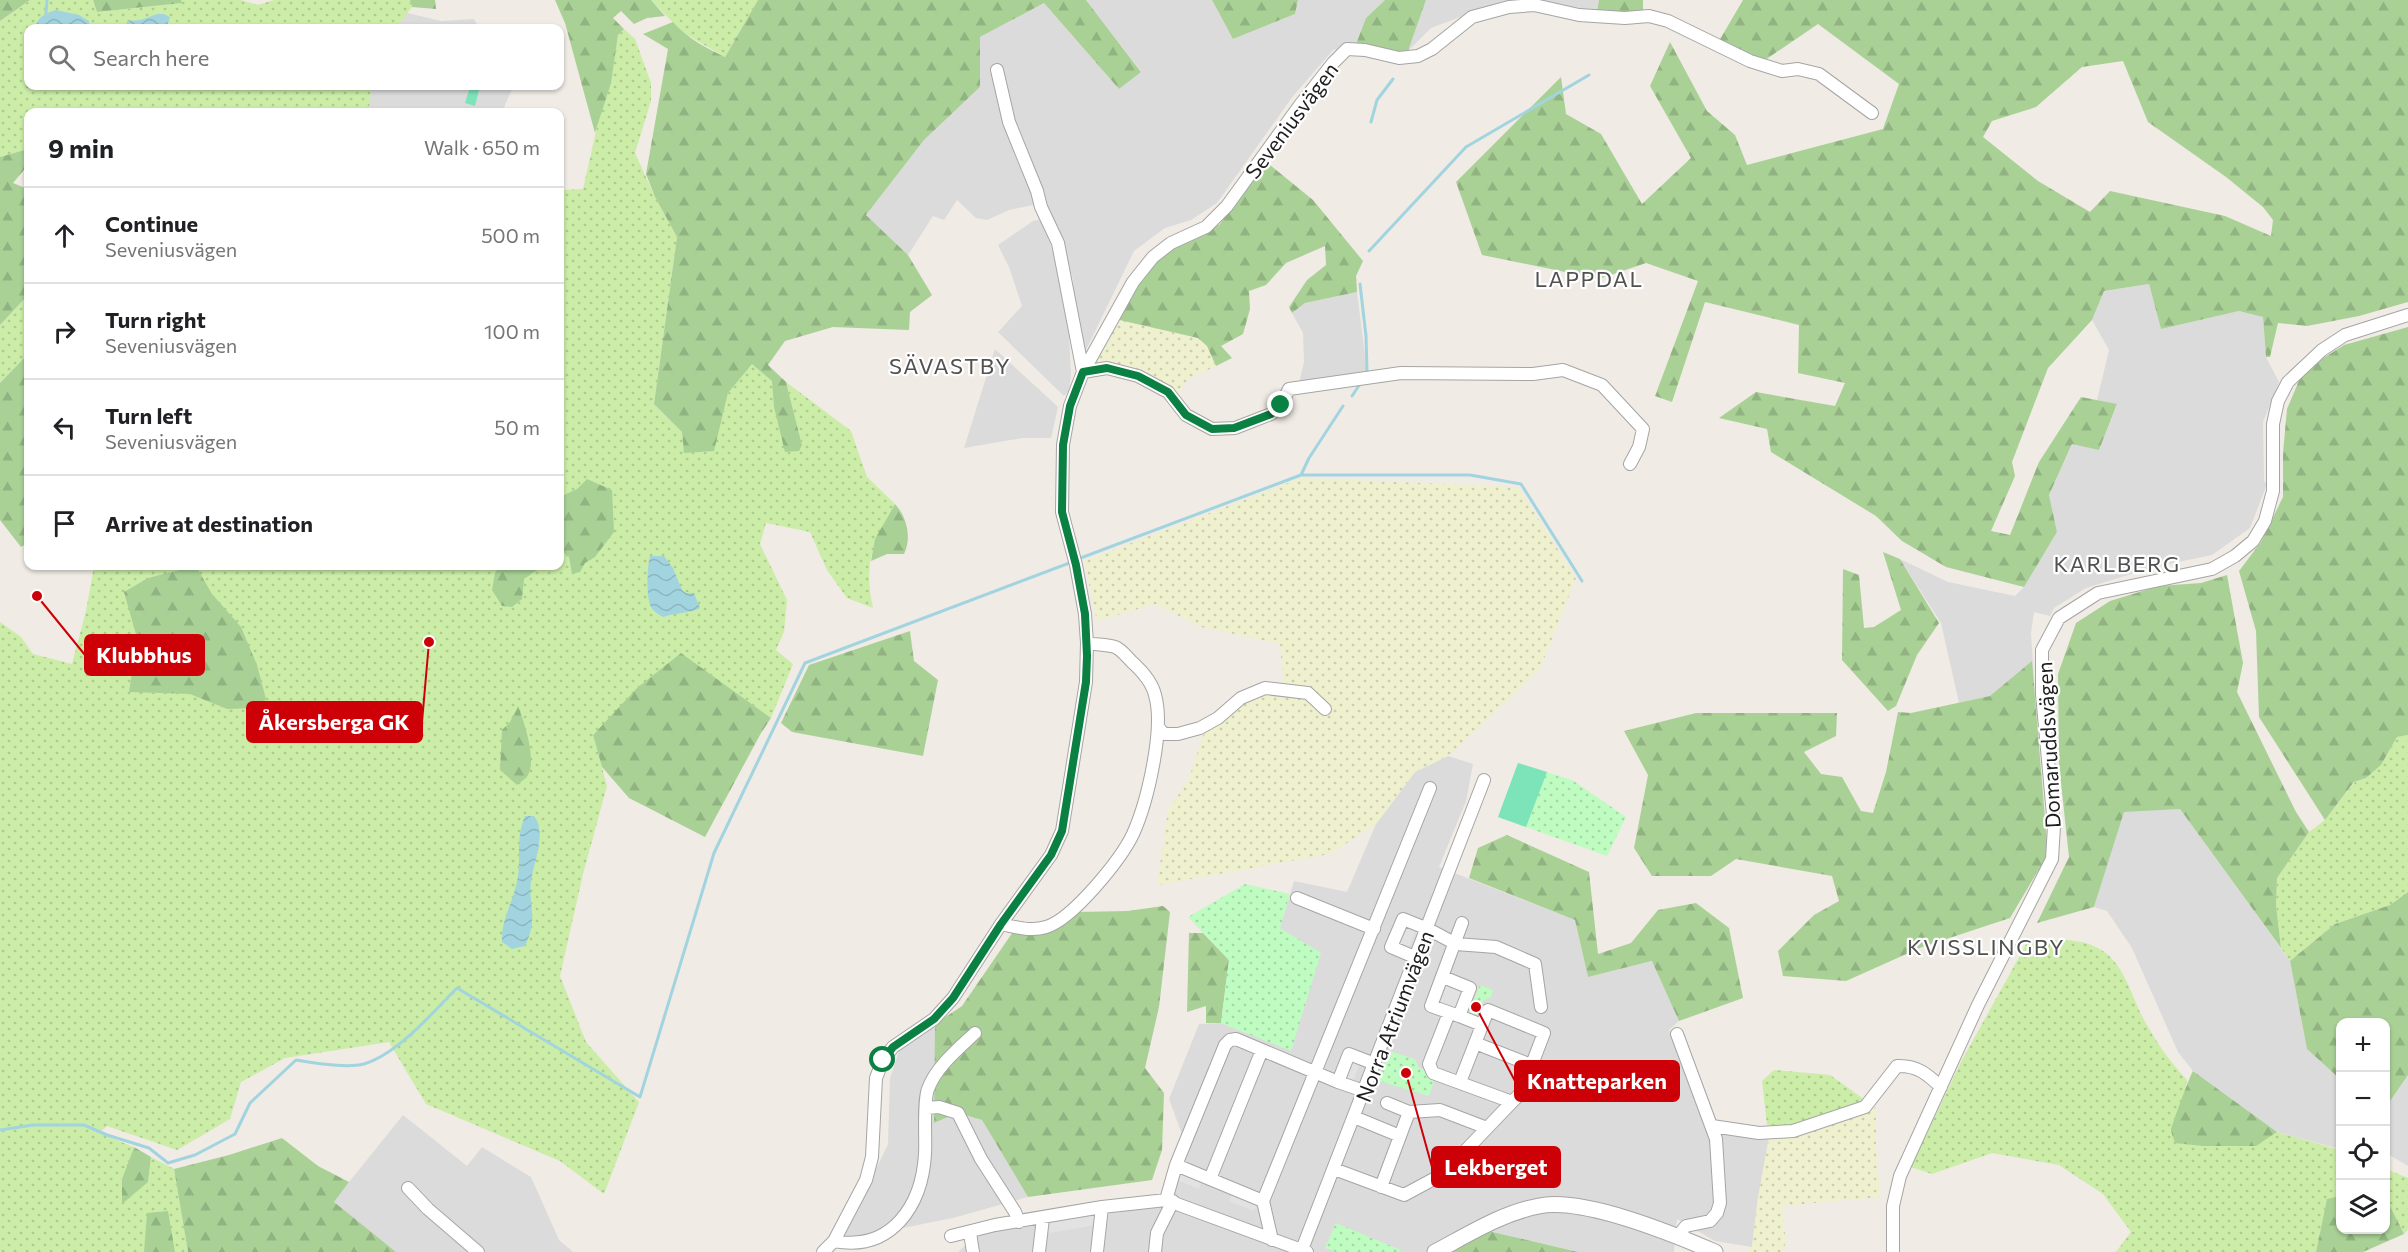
<!DOCTYPE html>
<html lang="en">
<head>
<meta charset="utf-8">
<style>
	body { margin:0; font-family:Commissioner,sans-serif; background:#f6f6f6; color:#202124 }
	.controls { position:absolute; right:18px; bottom:18px; display:grid; overflow:hidden; border-radius:12px; box-shadow:0 2px 4px #0004 }
	.controls button { width:54px; height:54px; display:grid; place-items:center; padding:0; border:0; border-bottom:2px solid #e0e0e0; background:#fff; color:#202124; font:30px sans-serif }
	.stop { position:absolute; width:18px; height:18px; margin:-14px; border:4px solid #0b8043; border-radius:50%; background:#fff }
	.stop.end { background:#0b8043; border-color:#fff; box-shadow:0 2px 6px #0008 }
	.list { margin:0; padding:0; list-style:none }
	h2 { display:flex; justify-content:space-between; align-items:center; height:78px; margin:0; padding:0 24px; font-size:26px }
	h2 small { font-size:20px; font-weight:400; color:#757577 }
	.list li { display:grid; grid-template-columns:39px 1fr auto; gap:18px; align-items:center; box-sizing:border-box; height:96px; padding:0 24px; border-top:2px solid #e0e0e0 }
	.list b { display:block; font-size:22px; white-space:nowrap }
	.list p { margin:0; font-size:20px; white-space:nowrap; color:#757577 }
	.list em { font-size:20px; font-style:normal; color:#757577 }
	.icon { flex:none; width:33px; height:33px; fill:none; stroke:currentColor; stroke-width:2; stroke-linecap:round; stroke-linejoin:round }
	.map { position:relative; flex:none; width:2408px; height:1252px; overflow:hidden }
	.search { position:absolute; background:#fff; box-shadow:0 2px 4px #0004; left:24px; top:24px; width:540px; height:66px; display:flex; align-items:center; gap:15px; box-sizing:border-box; padding:0 21px; border-radius:12px; color:#757577; font-size:22px }
	.panel { position:absolute; background:#fff; box-shadow:0 2px 4px #0004; left:24px; top:108px; width:540px; height:462px; border-radius:12px }
	.map>svg:first-child { display:block }
	.residential { fill:#dcdbdb }
	.farmland { fill:url(#farmland-dots) }
	.grass { fill:url(#grass-dots) }
	.forest { fill:url(#forest-firs); fill-rule:evenodd }
	.park { fill:url(#park-dots) }
	.pitch { fill:#7de3b9 }
	.parking { fill:#e2e2e2 }
	.water { fill:url(#water-waves) }
	.lines { fill:none; stroke-linecap:round; stroke-linejoin:round }
	.stream { stroke:#a2d4e0; stroke-width:3 }
	.minor-casing { stroke:#a5a5a5; stroke-width:14 }
	.tertiary-casing { stroke:#a5a5a5; stroke-width:17 }
	.minor { stroke:#fff; stroke-width:12 }
	.tertiary { stroke:#fff; stroke-width:15 }
	.route { stroke:#0b8043; stroke-width:8 }
	.labels { text-anchor:middle; dominant-baseline:central; stroke-width:4.5; stroke-linejoin:round; paint-order:stroke }
	.street-label { font-size:21px; fill:#1e1e1e; stroke:#fff }
	.neighbourhood-label { font-size:22px; letter-spacing:1.5px; fill:#515151; stroke:#fff }
	.leader { fill:none; stroke:#cc0006; stroke-width:2 }
	.callout-dot { fill:#cc0006; stroke:#fff; stroke-width:2 }
	.callout { fill:#cc0006; stroke:#cc0006; stroke-width:2 }
	.callout-label { font-size:22px; text-anchor:middle; font-weight:bold; fill:#fff }
</style>
</head>
<body>
<div class="map">
<svg width="2408" height="1252" viewBox="0 0 2408 1252">
	<defs>
		<pattern id="farmland-dots" width="8" height="8" patternUnits="userSpaceOnUse" patternTransform="scale(1.5)"><rect width="8" height="8" fill="#eef0ce"/><path d="M2 2h.1M6 6h.1" fill="none" stroke="#cccdb0" stroke-width="1.8" stroke-linecap="round"/></pattern>
		<pattern id="grass-dots" width="8" height="8" patternUnits="userSpaceOnUse" patternTransform="scale(1.5)"><rect width="8" height="8" fill="#cbeda7"/><path d="M2 2h.1M6 6h.1" fill="none" stroke="#aecb8f" stroke-width="1.8" stroke-linecap="round"/></pattern>
		<pattern id="forest-firs" width="22" height="20" patternUnits="userSpaceOnUse" patternTransform="scale(1.5)"><rect width="22" height="20" fill="#a9d196"/><path d="M5 1l3.5 6h-7zM16 11l3.5 6h-7z" fill="#91b381"/></pattern>
		<pattern id="park-dots" width="8" height="8" patternUnits="userSpaceOnUse" patternTransform="scale(1.5)"><rect width="8" height="8" fill="#befcc1"/><path d="M2 2h.1M6 6h.1" fill="none" stroke="#a3d8a5" stroke-width="1.8" stroke-linecap="round"/></pattern>
		<pattern id="water-waves" width="16" height="10" patternUnits="userSpaceOnUse" patternTransform="scale(1.5)"><rect width="16" height="10" fill="#a2d4e0"/><path d="M0 5q4-4 8 0t8 0" fill="none" stroke="#8bb6c0"/></pattern>
	</defs>
	<rect width="100%" height="100%" fill="#f0ebe4"/>
	<path class="residential" d="M1086,0H1212L1233,39L1295,14L1298,0H1385L1366,18L1356,44L1333,50L1293,96L1217,203L1191,220L1165,228L1134,251L1084,354L1079,356L1073,280L1065,250L1044,203L1009,210L987,220L976,218L957,200L944,220L933,216L908,255L866,215L924,140L980,87V37L1044,3L1119,89L1141,71Z
		M1426,0H1515L1500,2L1431,28L1408,51Z
		M1538,0H1599L1597,11Z
		M407,13L441,21L474,19L479,28H396Z
		M371,86H510L512,89L502,112H372L369,110Z
		M1042,219L1060,273L1069,335L1071,375L1069,391L1064,396L998,332L1022,306L1009,267L998,245L1033,221Z
		M2149,284L2161,329L2239,311L2263,317L2266,357L2279,382L2263,422L2264,481L2267,484L2250,528L2212,555L2154,567L2086,588L2054,608L2050,616L2034,612L2031,633L2035,693L1990,696L1959,703L1941,623L1900,559L1948,582L2015,596L2024,587L2057,532L2049,495L2073,443L2099,450L2117,405L2097,400L2109,350L2092,320L2104,291Z
		M1357,292L1367,371L1299,383L1304,362L1303,333L1292,313L1305,303Z
		M995,349L1058,407L1051,438H1023L964,448Z
		M1448,756L1473,764L1466,801L1439,867L1575,920L1588,977L1653,961L1679,1021L1669,1030L1706,1121V1131L1769,1137L1758,1198L1752,1247L1715,1241L1677,1219L1674,1252H1578L1484,1230L1443,1252H958L978,1234L1168,1204L1186,1145L1169,1099L1199,1024L1221,1023L1291,1050L1280,928L1294,881L1347,892L1376,824L1415,772Z
		M2180,809L2290,961L2307,1049L2340,1079V1149L2277,1132L2193,1071L2178,1052L2132,948L2107,911L2094,907L2124,811Z
		M935,1024V1123L958,1113L982,1120L1028,1197L953,1218L842,1240L888,1144L890,1078L899,1051Z
		M2408,1075V1166L2386,1153V1107Z
		M403,1115L467,1166L482,1147L531,1177L559,1240L573,1252H396L339,1208L333,1202Z"/>
	<path class="farmland" d="M1115,319L1198,338L1207,346L1216,366L1188,379L1178,393L1164,382L1136,371L1095,363L1094,358Z
		M1301,478L1518,487L1576,578L1540,669L1448,756L1415,772L1376,824L1330,854L1157,885L1168,810L1188,781L1204,733L1251,698L1284,692L1280,644L1201,627L1155,604L1097,621L1084,561Z
		M1876,1107V1146L1880,1197L1782,1206L1786,1242L1782,1252H1746L1752,1247L1758,1198L1769,1137L1861,1115Z"/>
	<path class="grass" d="M30,0H93L97,12L181,3V0H241L258,5L274,0H410L412,7L396,28H28V86H371L369,112H28V149L0,157V21Z
		M651,0H758L725,57L682,32Z
		M624,29L635,39L651,83V101L635,153L655,197L677,237L654,404L682,432L713,451L728,393L752,363L773,381L774,407L802,445L786,382L851,431L867,477L895,504C873,542 863,563 873,608L847,598L827,570L810,532L766,523L760,544L787,600L784,632L776,650L793,664L771,718L681,654L593,734L607,786L583,874L560,976L586,1042L639,1102L604,1194L560,1161L426,1104L389,1042L285,1058L241,1082L230,1119L177,1150L107,1126L99,1133L134,1147L122,1179L148,1182L151,1157L174,1169L188,1252H0V622L21,637L33,654L72,664L86,611L94,566H560V190L583,189L597,127L611,78L618,35Z
		M28,295V354L0,383V325Z
		M2408,735V892L2390,905L2335,924L2290,961L2281,948L2276,905L2277,878L2309,832L2325,820L2355,782L2366,778L2381,765L2397,737Z
		M2065,940C2125,943 2124,986 2148,1027C2159,1046 2172,1064 2187,1080L2184,1097L2171,1128L2203,1146H2255L2277,1132L2340,1150V1196L2327,1200L2316,1252H2116L2131,1232L2103,1194L2059,1165L1992,1153L1932,1174L1911,1167L1961,1062L2028,941Z
		M1774,1070L1830,1075L1865,1100L1858,1106L1792,1127L1767,1125L1762,1081Z
		M2386,1169L2408,1178V1230L2404,1234L2386,1198Z"/>
	<path class="forest" d="M0,0H30L0,21Z
		M93,0H181L182,3L97,12Z
		M410,0H435L436,9L412,7Z
		M555,0H651L665,16L647,18L634,24L621,11L613,18L624,29L618,35L611,83L595,133L565,23Z
		M758,0H1086L1141,72L1119,89L1044,3L980,37V87L924,140L866,215L908,255L932,295L910,312L909,330L833,327L785,341L768,365L786,382L802,445L799,451L785,452L774,407L772,381L752,364L728,393L714,451L684,453L682,432L654,404L677,237L655,197L646,174L668,49L643,34L673,22C687,38 706,48 725,57Z
		M1212,0H1298L1295,14L1233,39Z
		M1385,0H1426L1408,51H1385L1356,44L1366,18Z
		M1599,0H1643V11L1621,14L1597,11Z
		M1743,0H2408V302L2359,316L2307,326L2278,323L2270,357H2266L2263,317L2239,311L2161,329L2149,284L2104,291L2092,320L2048,368L2012,462L2015,476L1991,531L2010,535L2039,462L2081,397L2117,404L2099,450L2072,444L2049,495L2057,532L2024,587L1946,567L1902,541L1876,516L1771,452L1767,429L1719,418L1756,392L1835,406L1845,383L1798,373L1799,325L1705,302L1672,402L1655,396L1698,281L1646,263L1599,279L1482,255L1456,182L1561,77L1566,114L1601,134L1642,204L1691,158L1650,86L1670,42L1707,111L1735,135L1747,165L1883,129L1899,84L1818,24L1765,60L1719,41ZM2123,61L2148,122L2226,177L2263,207L2273,220L2271,236L2225,216L2110,191L2090,212L2038,181L1983,137L1992,121L2036,107L2082,67Z
		M28,149V165L13,183L28,189V295L0,325V157Z
		M1264,160L1313,200L1363,261L1356,276L1357,292L1305,303L1292,313L1289,307L1307,280L1326,265L1325,246L1286,263L1266,285L1249,291L1250,309L1243,334L1221,346L1232,358L1216,366L1207,346L1198,338L1115,319L1145,269L1171,248L1197,238L1220,224Z
		M2408,327V735L2397,737L2381,765L2366,778L2354,782L2325,820L2259,717L2256,631L2239,571L2261,542L2283,497V453L2287,409L2303,371L2344,345Z
		M28,354V543L21,547L0,520V383Z
		M587,479L612,490L614,532L595,557L585,563L580,572L572,574L569,557L560,550V497L577,489Z
		M895,504C907,517 912,538 904,554H887L871,561L875,539Z
		M1883,552L1900,559L1939,623L1917,655L1896,706L1888,711L1842,660L1843,569L1859,575L1864,628L1874,627L1901,610Z
		M196,566L212,594L241,627L257,665L266,699L257,708L227,709L190,694L129,692L137,638L124,592L148,578Z
		M500,566H550L549,568L537,570L524,579L522,599L512,607L502,606L492,590L495,573Z
		M2227,575L2243,663L2237,692L2296,812L2309,832L2277,878L2276,905L2281,948L2180,809L2124,812L2094,907L2037,923L2069,857L2059,764L2058,674L2076,623L2110,601L2159,586L2201,583Z
		M910,631L914,661L938,680L923,756L792,732L781,723L809,665Z
		M681,653L771,718L761,733L705,837L629,798L602,767L593,735L637,688Z
		M2032,661L2048,854L2010,918L1922,947L1846,981L1783,976L1778,951L1814,915L1839,901L1832,876L1736,859L1711,876H1652L1634,848L1648,775L1624,731L1696,713H1837L1836,736L1804,752L1821,774L1842,777L1861,811L1873,813L1886,772L1898,712L1911,713L1990,696Z
		M518,706C524,722 537,759 528,775C526,779 520,782 517,785L500,770L502,730L510,722Z
		M1507,835L1589,872L1598,954L1631,943L1658,910L1696,903L1729,928L1743,998L1679,1021L1652,961L1588,977L1575,920L1469,878L1478,848Z
		M2408,892V1075L2386,1107V1022H2340V1079L2307,1049L2290,961L2335,924L2390,905Z
		M1163,906L1170,912L1159,1007L1145,1068L1164,1093L1162,1150L1152,1180L1028,1197L982,1120L958,1113L934,1123L935,1024L962,1006L1017,926L1039,924L1076,912L1128,911Z
		M1189,933H1203L1229,960L1221,1023H1206V1006L1187,1012Z
		M2193,1071L2277,1132L2256,1146H2203L2175,1143C2174,1139 2171,1133 2171,1129C2172,1125 2190,1075 2193,1071Z
		M282,1138L318,1166L349,1182L334,1202L396,1252H188L174,1169L229,1155Z
		M134,1147L151,1157L148,1182L122,1204V1179Z
		M2340,1196V1230H2386V1198L2404,1234L2363,1252H2316L2327,1199Z
		M168,1211L175,1252H144L147,1213Z
		M1484,1230L1578,1252H1443Z"/>
	<path class="park" d="M1518,763L1572,780L1626,817L1607,856L1498,817Z
		M1245,884L1290,894L1280,928L1321,953L1291,1051L1221,1023L1229,960L1188,917Z
		M1480,985L1493,990L1491,997L1483,1001L1479,1013L1473,1016L1469,1014Z
		M1389,1051L1415,1059L1419,1068L1436,1075L1429,1096L1379,1081Z
		M1336,1223L1401,1250L1399,1252H1336L1325,1248Z"/>
	<path class="pitch" d="M470,87L479,90L475,106L465,103Z
		M1518,763L1547,772L1526,827L1498,817Z"/>
	<path class="parking" d="M1407,924L1417,928L1408,949L1398,945Z
		M1439,973L1474,987L1462,1020L1426,1007Z
		M1352,1058L1361,1061L1352,1083L1343,1080Z
		M1179,1170L1202,1180L1199,1189L1175,1179Z
		M1233,1192L1258,1202L1254,1211L1229,1201Z
		M1094,1213L1096,1225L1044,1234L1042,1221Z"/>
	<path class="water" d="M56,10L79,15L89,21V27L35,28C37,17 46,13 56,10Z
		M157,14H164L170,17L167,26H160L159,28H126L127,21L141,20Z
		M650,556H664L673,568L682,590L686,593H694L700,608C691,613 674,613 663,617C658,614 654,612 651,607C646,598 647,567 650,556Z
		M525,816H534C547,833 534,861 531,881C528,908 539,916 525,946L512,949L502,942C501,921 511,906 516,886C523,860 514,842 525,816Z"/>
	<g class="lines">
		<path class="stream" d="M46,14L47,0
			M1371,122L1377,100L1393,79
			M1369,251L1466,147L1589,75
			M1360,284L1366,336L1367,371
			M1352,396L1360,384
			M1301,475L1309,458L1343,406
			M1078,559L1301,475H1470L1521,484L1582,581
			M0,1130L33,1125H84L107,1135L149,1148L168,1163L195,1155L235,1134L250,1103L296,1060C313,1063 348,1068 364,1064C398,1054 433,1012 457,988L640,1097L714,853L805,663L1072,562"/>
		<g class="minor-casing">
			<path id="minor" d="M997,70L1009,122L1037,191L1041,207L1058,243L1083,372L1107,368L1138,376L1168,392L1186,415L1212,429L1235,428L1271,414L1281,405L1289,389L1401,373L1533,374L1563,370L1602,385L1643,429L1639,447L1630,464
				M1159,728L1164,734H1178L1200,728L1218,718L1241,698L1265,688L1308,693L1325,709
				M1297,898L1374,929
				M1001,924C1016,927 1031,932 1046,927C1073,919 1121,859 1133,834C1147,803 1165,729 1155,695C1152,682 1142,671 1132,662C1127,657 1121,649 1115,647C1107,644 1096,645 1087,643
				M1417,958L1391,947L1403,919L1428,929L1456,944L1496,947L1535,964L1541,1007
				M1443,977L1470,988L1459,1016L1431,1006L1462,923
				M1449,1013L1429,1064L1433,1073L1512,1102
				M1459,1016L1482,1025
				M1677,1034L1716,1139L1720,1203L1717,1213L1710,1221L1686,1226L1678,1236
				M1475,1043L1531,1065
				M1364,1091L1338,1082L1349,1054L1375,1064
				M1387,1103L1409,1112L1440,1110L1487,1128
				M927,1108L939,1107L958,1113L981,1159L1015,1212L1019,1222
				M1354,1117L1400,1136
				M1712,1126L1759,1133L1793,1131L1865,1107L1897,1066C1917,1065 1927,1074 1941,1087
				M1176,1165L1225,1045L1230,1040L1236,1039L1338,1082
				M1334,1169L1404,1195L1443,1174L1512,1102L1521,1093L1544,1033L1488,1010L1460,1082
				M1210,1179L1262,1050
				M1381,1187L1409,1112
				M408,1188L428,1209L478,1252
				M1166,1200L1176,1165L1263,1201L1272,1240
				M1263,1201L1430,788
				M970,1233L973,1252
				M951,1236L995,1225L1102,1207L1166,1200L1307,1252
				M834,1241C892,1252 922,1205 925,1154C926,1138 923,1102 928,1089C936,1067 958,1049 975,1033
				M823,1252L834,1241L866,1180L872,1157L876,1078L883,1060L893,1047L934,1019L953,998L1001,924L1051,855L1062,831L1086,682L1087,643L1085,614L1076,565L1062,512L1063,445L1070,406L1083,372L1133,282L1153,257L1171,243L1206,227L1227,206L1300,105L1333,63L1347,49L1365,50L1399,58L1418,56L1432,49L1472,17L1509,7L1534,5L1579,15L1625,18L1649,16L1668,21L1750,61L1782,71L1798,69L1819,74L1872,113
				M1039,1252L1043,1218
				M1097,1252L1102,1207
				M1155,1252L1157,1233L1173,1201
				M1301,1252L1484,780
				M1893,1252V1206L1900,1176L1978,1005L2052,859L2054,826L2042,694V650L2059,618L2098,593L2212,569L2235,556L2253,541L2265,521L2273,491V424L2278,401L2288,382L2322,350L2345,335L2408,315"/>
		</g>
		<g class="tertiary-casing">
			<path id="tertiary" d="M1435,1252C1469,1234 1502,1213 1539,1206C1584,1197 1673,1234 1715,1252"/>
		</g>
		<use href="#minor" class="minor"/>
		<use href="#tertiary" class="tertiary"/>
	</g>
	<g class="lines">
		<path class="route" d="M883,1060L893,1047L934,1019L953,998L1001,924L1051,855L1062,831L1086,682L1087,656L1085,614L1076,565L1062,512L1063,445L1070,406L1083,372L1107,368L1138,376L1168,392L1186,415L1212,429L1234,428L1271,414L1281,405"/>
	</g>
	<g class="labels">
		<g class="street-label">
			<text transform="translate(1291 120) rotate(-53)">Seveniusvägen</text>
			<text transform="translate(2048 745) rotate(-93)">Domaruddsvägen</text>
			<text transform="translate(1394 1016) rotate(-69)">Norra Atriumvägen</text>
		</g>
		<g class="neighbourhood-label">
			<text x="1589" y="278">LAPPDAL</text>
			<text x="950" y="365">SÄVASTBY</text>
			<text x="2117" y="563">KARLBERG</text>
			<text x="1986" y="946">KVISSLINGBY</text>
		</g>
	</g>
	<path class="leader" d="M37 596L85 655M429 642L422 722M1476 1007L1515 1081M1406 1073L1432 1167"/>
	<g class="callout-dot">
		<circle cx="37" cy="596" r="6"/>
		<circle cx="429" cy="642" r="6"/>
		<circle cx="1476" cy="1007" r="6"/>
		<circle cx="1406" cy="1073" r="6"/>
	</g>
	<g class="callout">
		<rect x="85" y="635" width="119" height="40" rx="6"/>
		<rect x="247" y="702" width="175" height="40" rx="6"/>
		<rect x="1515" y="1061" width="164" height="40" rx="6"/>
		<rect x="1432" y="1147" width="128" height="40" rx="6"/>
	</g>
	<g class="callout-label">
		<text x="144" y="663">Klubbhus</text>
		<text x="334" y="730">Åkersberga GK</text>
		<text x="1597" y="1089">Knatteparken</text>
		<text x="1496" y="1175">Lekberget</text>
	</g>
</svg>
<div class="controls">
<button>+</button>
<button>−</button>
<button><svg class="icon" aria-label="locate" viewBox="0 0 24 24"><circle cx="12" cy="12" r="6"/><path d="M12 2v4M12 18v4M2 12h4M18 12h4"/></svg></button>
<button><svg class="icon" aria-label="layers" viewBox="0 0 24 24"><path d="M12 4l9 5-9 5-9-5zM3 14l9 5 9-5"/></svg></button>
</div>
<div class="stop" style="left:883px;top:1060px"></div>
<div class="stop end" style="left:1281px;top:405px"></div>
<div class="search"><svg class="icon" aria-label="search" viewBox="0 0 24 24"><circle cx="10" cy="10" r="6"/><path d="M15 15l6 6"/></svg>Search here</div>
<section class="panel">
<h2>9 min<small>Walk · 650 m</small></h2>
<ul class="list">
<li><svg class="icon" aria-label="ahead" viewBox="0 0 24 24"><path d="M12 20V5M6 11l6-6 6 6"/></svg><div><b>Continue</b><p>Seveniusvägen</p></div><em>500 m</em></li>
<li><svg class="icon" aria-label="right" viewBox="0 0 24 24"><path d="M7 20v-9h11M14 6l5 5-5 5"/></svg><div><b>Turn right</b><p>Seveniusvägen</p></div><em>100 m</em></li>
<li><svg class="icon" aria-label="left" viewBox="0 0 24 24"><path d="M17 20v-9H6M10 6l-5 5 5 5"/></svg><div><b>Turn left</b><p>Seveniusvägen</p></div><em>50 m</em></li>
<li><svg class="icon" aria-label="arrive" viewBox="0 0 24 24"><path d="M6 21V4h12l-3 4 3 4H6"/></svg><div><b>Arrive at destination</b></div></li>
</ul>
</section>
</div>
</body>
</html>
